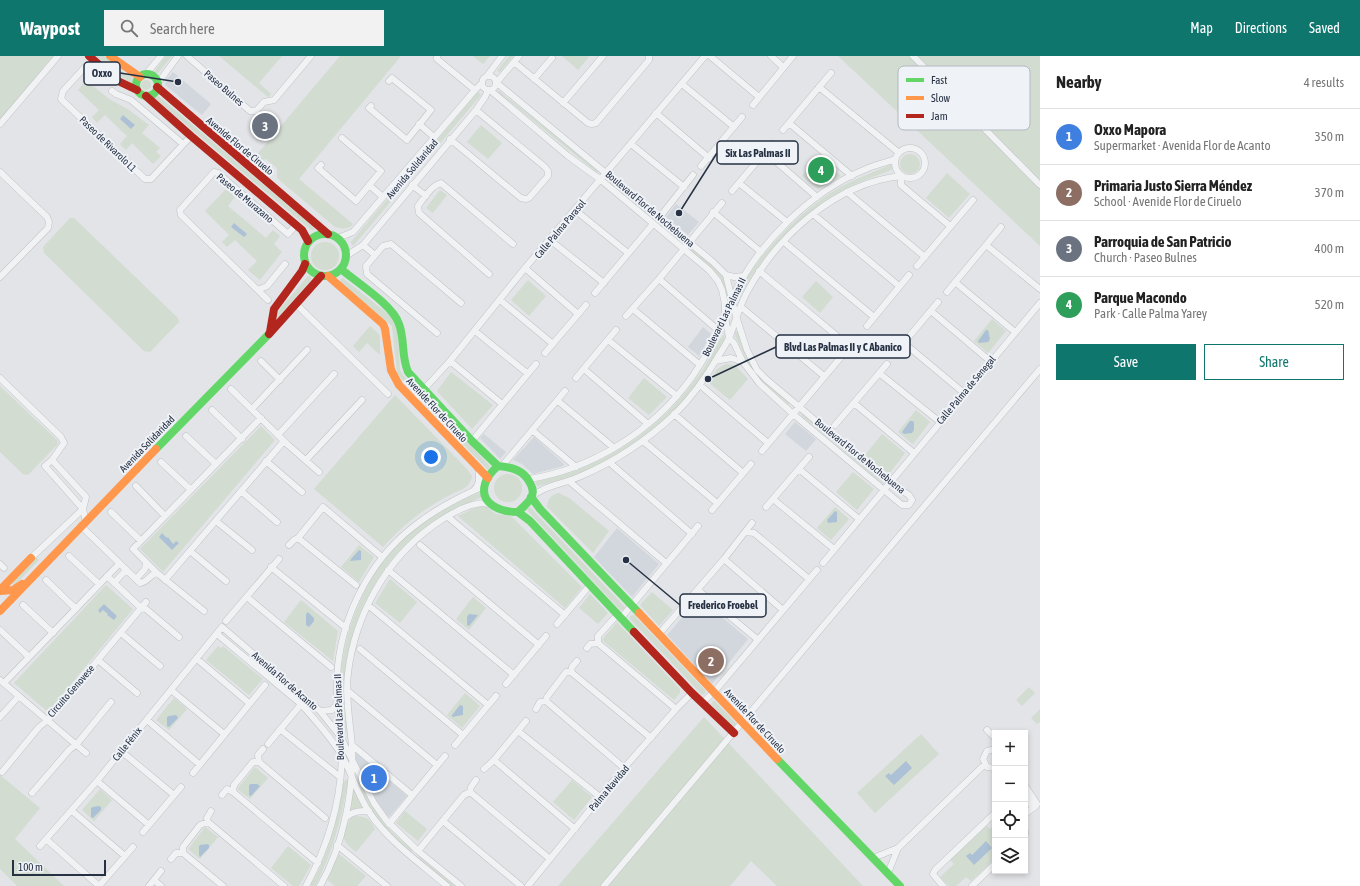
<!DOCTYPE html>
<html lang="en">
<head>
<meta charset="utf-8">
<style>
	body { margin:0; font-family:"Asap Condensed",sans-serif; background:#f2f2f2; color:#222 }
	.controls { position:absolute; right:12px; bottom:12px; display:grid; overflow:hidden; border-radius:0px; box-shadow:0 2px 6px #0003 }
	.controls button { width:36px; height:36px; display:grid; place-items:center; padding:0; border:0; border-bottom:1px solid #e0e0e0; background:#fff; color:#222; font:20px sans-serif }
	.scale { position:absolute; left:12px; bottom:10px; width:94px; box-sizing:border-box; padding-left:4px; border:2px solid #263143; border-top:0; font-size:11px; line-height:14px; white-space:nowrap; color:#263143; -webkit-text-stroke:3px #eff2f7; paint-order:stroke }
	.you { position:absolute; left:431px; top:401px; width:14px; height:14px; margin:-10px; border:3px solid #fff; border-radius:50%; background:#1a73e8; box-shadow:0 0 0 6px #1a73e833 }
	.badge { display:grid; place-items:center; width:26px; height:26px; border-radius:50%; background:#0f766e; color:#fff; font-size:13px; font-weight:700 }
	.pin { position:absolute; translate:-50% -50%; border:2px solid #fff; box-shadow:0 1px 4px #0006 }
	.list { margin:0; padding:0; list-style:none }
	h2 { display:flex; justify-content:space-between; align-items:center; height:52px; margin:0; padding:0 16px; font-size:17px }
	h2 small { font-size:13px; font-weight:400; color:#767676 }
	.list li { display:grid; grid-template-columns:26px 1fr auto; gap:12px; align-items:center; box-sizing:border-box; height:56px; padding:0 16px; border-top:1px solid #e0e0e0 }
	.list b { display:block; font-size:15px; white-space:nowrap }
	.list p { margin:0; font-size:13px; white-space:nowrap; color:#767676 }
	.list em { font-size:13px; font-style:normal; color:#767676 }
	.actions { display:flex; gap:8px; padding:12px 16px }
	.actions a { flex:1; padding:9px 0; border:1px solid #0f766e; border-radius:0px; text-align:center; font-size:14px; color:#0f766e }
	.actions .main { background:#0f766e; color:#fff }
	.icon { flex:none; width:22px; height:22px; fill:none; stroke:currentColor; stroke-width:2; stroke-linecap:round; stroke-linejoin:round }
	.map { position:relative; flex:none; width:1040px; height:830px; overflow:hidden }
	header { display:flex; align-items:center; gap:24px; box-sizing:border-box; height:56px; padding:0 20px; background:#0f766e; color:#fff }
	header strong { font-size:19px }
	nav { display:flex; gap:22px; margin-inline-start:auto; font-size:14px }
	.search { width:280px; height:36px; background:#f2f2f2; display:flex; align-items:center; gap:10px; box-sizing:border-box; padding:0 14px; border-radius:0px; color:#767676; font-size:15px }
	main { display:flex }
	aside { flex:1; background:#fff }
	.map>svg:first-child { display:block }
	.built { fill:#d2d7de }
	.green { fill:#d2dcd1 }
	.water { fill:#adc1d6 }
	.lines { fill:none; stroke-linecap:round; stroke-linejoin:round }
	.street-casing { stroke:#c0c2c5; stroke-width:7 }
	.street { stroke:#f1f2f4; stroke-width:6 }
	.fast { stroke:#63d668; stroke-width:8 }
	.slow { stroke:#ff974d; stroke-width:8 }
	.jam { stroke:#b3261e; stroke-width:8 }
	.labels { text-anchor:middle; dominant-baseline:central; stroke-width:4; stroke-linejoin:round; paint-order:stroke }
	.street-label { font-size:10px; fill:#263143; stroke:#eff2f7 }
	.key { fill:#eff2f7; stroke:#b3b8c1; stroke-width:1 }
	.key-label { font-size:11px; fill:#263143 }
	.leader { fill:none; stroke:#263143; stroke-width:1.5 }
	.callout-dot { fill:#263143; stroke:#eff2f7; stroke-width:1.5 }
	.callout { fill:#eff2f7; stroke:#263143; stroke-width:1.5 }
	.callout-label { font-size:11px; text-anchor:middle; font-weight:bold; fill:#263143 }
</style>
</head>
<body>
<header>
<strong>Waypost</strong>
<div class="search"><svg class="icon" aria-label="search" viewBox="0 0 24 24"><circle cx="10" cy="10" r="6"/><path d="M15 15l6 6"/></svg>Search here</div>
<nav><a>Map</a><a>Directions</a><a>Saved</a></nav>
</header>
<main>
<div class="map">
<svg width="1040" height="830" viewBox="0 0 1040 830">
	<rect width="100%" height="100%" fill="#e2e4e7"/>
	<path class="built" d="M173,16L211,48L202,59L165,29L167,23Z
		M676,148L699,166L688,179L666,161Z
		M703,271L711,278L699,300L688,291Z
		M795,366L816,383L806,395L785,378Z
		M484,378L506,396L500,403L480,382Z
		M534,381L564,408L563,410L533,418L522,408L513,404Z
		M617,472L659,508L632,541L594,501Z
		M699,542L748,583L712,628L667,579Z
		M356,697L407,740L389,761L384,757L376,744L356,704Z"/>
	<path class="green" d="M0,0H53L0,64Z
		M96,0H104L123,16L135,23L134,26L131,27L120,20Z
		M166,0H172L158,17H154L156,13Z
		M219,0H282L259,27L271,38L268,41Z
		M340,0H401L299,123L353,168C348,174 342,173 335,171L277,122V112L266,103L258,105L254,102Z
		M473,0H490L483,8Z
		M509,0H513L500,16L497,15Z
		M562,0H588L589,1L578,14Z
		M838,0H1040V190Z
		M86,24L109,43L129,54L149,69L142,77L160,92L156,96L161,100L153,108L132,87L126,94L120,88L127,80L105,59L97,67L92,61L99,54L78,34Z
		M141 29a5 5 0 1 1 10 0a5 5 0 1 1-10 0Z
		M498,34L598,114L599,117L596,116L498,36Z
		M477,37H480L481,39L354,189H352L351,186Z
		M154,38H156L314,171V174H311L153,41Z
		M481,69L502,87L488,103L467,86Z
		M900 108a10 10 0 1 1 20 0a10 10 0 1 1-20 0Z
		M818,100L841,120L818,133L802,120Z
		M890,109L894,111L891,114C876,120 860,125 845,133C813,149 785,177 762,205C757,212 751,220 747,228C744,233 743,240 737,243C737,233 747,222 753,213C776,180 806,151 842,130C858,122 874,116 890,109Z
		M947,117L970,138L949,162L926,142Z
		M610,125L682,184L683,187H680L610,128Z
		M226,133L235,141L228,150L266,182L273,174L280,180L274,188L282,196L260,224L248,214L257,205L235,184L227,191L222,186L229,179L205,155Z
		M440,134L447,139L433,157L426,152Z
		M70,162H74L178,262L179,266L150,296L144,295L44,197L43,191Z
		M311 200a14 14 0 1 1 28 0a14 14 0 1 1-28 0Z
		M691,193L694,194L723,219L726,226L730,242L727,240L720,221L693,197Z
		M308,220L311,221V224L278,262L277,261L279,254Z
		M343,222L393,262L397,269L398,276L400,314L403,319L416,332L415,335L413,336L397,317L392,270L340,226L341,223Z
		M528,224L546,240L529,260L511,244Z
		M816,225L833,241L820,257L802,241Z
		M992,263L1006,275L988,297L974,285Z
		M370,270L379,278L380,280V299L367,287L359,296L353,290Z
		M735,275H737L755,315L764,326L789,347V349L763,327L753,316L735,280Z
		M725,278L724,284C716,298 708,313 699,326C669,365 627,397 582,416C568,422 553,426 538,430L535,428L537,425C601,412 656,377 695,324C701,317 706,309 710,301C715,293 718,284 725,278Z
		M726,308L735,309L748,323L730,344L709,327L717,313Z
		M451,316L493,349L472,373L437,335Z
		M644,322L667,341L649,359L628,342Z
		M0,330L57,384L58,388L28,419L23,418L0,396Z
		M395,339L466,412L472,420C469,433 462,433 452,438C425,451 403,469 383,491L314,433Z
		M425,341L489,409L490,411L488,414L422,346L423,343Z
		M916,354L930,366L913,388L898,376Z
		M800,356L805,359L885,428L882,427L802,360Z
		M261,370L275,384L163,516L140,493Z
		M882,378L905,397L889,418L865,399Z
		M853,416L874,433L857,454L836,436Z
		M494 432a14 14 0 1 1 28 0a14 14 0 1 1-28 0Z
		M481,436L482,441C468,447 454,453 441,461C386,493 352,555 345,616C343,635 346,655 347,674L345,677L342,675C341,656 339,636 341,617C345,575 362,530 390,497C412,470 449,449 481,436Z
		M559,437L569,442L609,475L593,497L547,451C548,443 550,439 559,437Z
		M481,449L485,450L496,458L511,460L582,531L565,552L458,460Z
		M530,451L624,550L625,552L623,554H620L527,454V452Z
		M835,451L849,463L831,484L817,472Z
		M359,489L374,501L359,526L341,511Z
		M36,501L39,504L16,528L13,529L12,526Z
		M390,523L417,546L400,567L375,547Z
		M106,529L133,553L48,656L14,627Z
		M652,536L673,554L659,570L640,549Z
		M590,538L608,557L598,568L579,552Z
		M473,541L486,552L469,574L456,563Z
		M301,544L338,575L333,605L284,566Z
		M632,559H634L704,633L706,636L704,638L702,639L630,563V560Z
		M617,566L680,633V637L674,644L602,584Z
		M218,590L221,592L223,590L263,623L249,639L206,604Z
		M1029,631L1035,637L1022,650L1016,644Z
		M465,637L480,650L462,672L447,659Z
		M174,642L187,653L169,674L156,664Z
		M714,644L734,665L737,669L735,671L731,670L711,648Z
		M1040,653V666L1037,668L1031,662Z
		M704,661L863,830H777L751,805L730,830H558Z
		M921,678L939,698L875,757L857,737Z
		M255,711L268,722L250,743L237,733Z
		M0,719L40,752L15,783L64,830H17L0,813Z
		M346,723L348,725C342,761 333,794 317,827L315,830H310C324,807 332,782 338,756C341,746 339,732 346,723Z
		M357,724L360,725C372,751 387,777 412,792V796L410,795C399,786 388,776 379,765C370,753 364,739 357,726Z
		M572,724L592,741L574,764L553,746Z
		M100,733L112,744L94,765L82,754Z
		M353,734L355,736L363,753H353L349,755Z
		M405,755L427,773L418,785L396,767Z
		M355,760C366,760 370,763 375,773L356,796C340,783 342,782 350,763Z
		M995,768V803L971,825L966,821L956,830H949L940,821L954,808L949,803L986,769L990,773Z
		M205,771L218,781L200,803L188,793Z
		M288,790L311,809L299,830H293L271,812Z
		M339,798L366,820L357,830H335L327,824Z
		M418,801H420L455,830H451Z"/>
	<path class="water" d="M123,59L135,69L131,73L120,63Z
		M234,167L247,178L244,181L231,171Z
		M986,274H988L990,283L988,286L979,287L978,285Z
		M910,365H912L914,366V374L912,377L904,378L902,376Z
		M835,455L837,456V466L828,467L827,464Z
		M162,477L167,482L168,481L173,488L176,485L179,487L172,494L159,481Z
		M359,494L361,495V504L350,505L351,503Z
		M104,548L117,560L114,564L107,559L108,558L103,554L100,557L98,554Z
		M308,556L314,562V565L309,571L306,569V558Z
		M469,558L478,559L469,570L467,569V561Z
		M460,649L463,650V659L452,661V659Z
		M176,659L177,660L178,662L169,671L167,670V661L169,660Z
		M906,705L912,712L894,729L885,720L889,717L891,719Z
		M250,728H257L260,730L251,740L249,739V730Z
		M99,750L101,751V754L93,762L91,761V752L93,751Z
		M986,785L992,792L974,809L966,800L970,797L972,799Z
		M207,788L209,789V792L200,801L199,799V790L200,789Z"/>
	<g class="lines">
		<g class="street-casing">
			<path id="street" d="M187,0L250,55H256L264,46L274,44L311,0
				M437,0V3L475,34
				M710,0L759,41
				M771,0L783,11
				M913,0L1040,129
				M514,6L588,67L592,68L596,67L649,4V0
				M85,11L63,35L61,43L145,123H151L191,80
				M146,18L161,0
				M482 27a7 7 0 1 1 14 0a7 7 0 1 1-14 0Z
				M487,20L502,0
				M534,23L552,2
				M497,26L519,0
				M158,27L178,0
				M497,27L713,206L726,219L736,260L747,294L757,314L767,324L890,427L909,439L912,444
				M682,28L734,71
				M819,31L898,96
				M490,34L568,100L601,124L709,214L718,225L722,234L725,248V261L729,282L734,287L743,306L760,328L793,358L902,449H909L912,444
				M112,35L116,38L131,44L183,88
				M563,47L603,0
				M753,49L793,0
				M371,50L369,52L407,84L431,54L392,22L389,25
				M656,57L709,102
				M789,67L852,120
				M0,68L58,0
				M419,68L434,81
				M783,74L831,17
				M450,83L521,142L526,143L529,142L548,120V115L545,111L476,54
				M631,88L684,131
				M895 107a15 15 0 1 1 30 0a15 15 0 1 1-30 0Z
				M765,96L817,141
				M321,109L318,112L356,145L381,115L342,82
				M701,110L742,61
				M0,116L47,161L49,166L48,172L0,221
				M739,127L787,166
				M369,129L383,141
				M412,129L426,140
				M732,135L772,88
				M847,136L925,201
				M575,154L628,197
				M713,156L761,196
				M813,158L899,230
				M659,162L693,119
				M338,182L353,176L475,34L482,27
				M550,184L604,227
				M784,186L874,261
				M363,189L375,199
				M986,189L1040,233
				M346,200L363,189L476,54L485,41L488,34
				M917,210L973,144
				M525,212L578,258
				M759,215L849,290
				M489,218L419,157L418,150C424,142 431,130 441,127L513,188
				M726,219L734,221L744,220
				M659,223L719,275
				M955,226L1015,276
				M258,234L267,230L285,208
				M947,236L1001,171
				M595,237L653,168
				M732,243C756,189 811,135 866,113C875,109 885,107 895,103
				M268,244L181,159L180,154L214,116L218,117L288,178L296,169
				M500,244L553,288
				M297,249L388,338
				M741,251L824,320
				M633,253L700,309
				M931,255L990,305
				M626,260L659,223L722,147
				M867,270L909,219
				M475,275L527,317
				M437,277L367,218L366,210L383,190L391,188L461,247
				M608,284L677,340
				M904,287L964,337
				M897,295L938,246
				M545,297L586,249
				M261,305L280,324
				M450,305L502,348
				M715,305L731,302L743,306
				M584,313L648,368
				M879,317L940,366
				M0,322L61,381L64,387L52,404L45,410L83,453L86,466
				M576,322L616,274
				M700,329L768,387
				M231,333L287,388L319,416
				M414,344L450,305L525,212L705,0
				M558,345L614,392
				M854,347L914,397
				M252,353L307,294
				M212,354L242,383
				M674,358L743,417
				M835,369L887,308
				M532,374L576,411
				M278,379L334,318
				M186,380L216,408
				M472,385L536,308
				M643,385L717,447
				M762,395L857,282
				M306,404L362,344
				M266,405L302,436
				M161,406L191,434
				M610,407L692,478
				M502,410L565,335
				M799,413L859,463
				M529,423C592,413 651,376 689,325C704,305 715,283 725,261
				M569,425L666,507
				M136,430L165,460
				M474,434C481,428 479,419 478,411
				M241,435L277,466
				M531,441C545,429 564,428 581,420C616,405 646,385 674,359C692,341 707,320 719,299C723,293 727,287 730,280C735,266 739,252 746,238C776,181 835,127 901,120V129L950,170
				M773,443L834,493
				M766,451L809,401
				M712,454L751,408
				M111,456L141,485
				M448,461L565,559
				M216,465L252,494
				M81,470L140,527C149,526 149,518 157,517
				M745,476L752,467
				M298,482L356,529
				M289,489L294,484L298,482L323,451L382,501
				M420,489L539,589
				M190,495L226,525
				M69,500L99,528
				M31,502L83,453L86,441L52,404
				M724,503L783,554
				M823,507L1040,247
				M0,508L4,512
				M271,511L346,572
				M388,514L514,619
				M136,523L145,513L146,507
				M46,524L76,553
				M165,524L284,385
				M114,527L126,514
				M698,534L757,583
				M247,541L331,611
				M146,546L141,552L146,553L179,581
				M23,549L53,577
				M368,549L488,649
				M204,555L157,517L133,493L261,362
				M621,562L698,470
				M226,565L279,503
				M557,568L590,529
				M0,574L29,601
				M121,577L160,610
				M217,578L301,648C315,664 330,680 341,698C352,717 357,738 369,756C389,786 420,807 447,830
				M659,578L724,503L745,476L754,477L809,523
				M598,587L676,653
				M587,592L590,588L598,587V580L618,558
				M360,593L463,679
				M197,603L249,647
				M98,604L137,637
				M571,616L651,682
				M0,624L86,697
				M4,627L119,508
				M506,628L546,580
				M171,634L224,678
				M348,635L437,709
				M546,645L624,712
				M703,646L714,636L817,514
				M536,653L540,646L546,645L547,641L566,616H571L572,611L577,605
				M320,655L332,654L337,648
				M0,661L19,640
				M147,664L199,708
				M280,673L340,721
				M987,674L995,682
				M518,675L600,741
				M268,688L303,646
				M352,689L412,739
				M455,689L496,640
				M995,693L987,695L983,703L987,711L995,712
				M121,695L174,739
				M494,704L575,773
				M259,706L325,762
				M484,713L494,704L526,665
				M2,716L39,671L48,664L141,552L107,520
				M193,717L265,629
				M97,725L149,769
				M1025,730L1037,748L1036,750L1025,758
				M233,736L318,807
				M470,736L550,803
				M32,737L70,693L76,689L111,646
				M222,739L227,733L233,736L234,729L253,706H259L258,699L263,693
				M1025,741L1033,752
				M72,755L125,800
				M345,762C353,755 359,755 369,755
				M443,765L521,830
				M208,766L284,830
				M389,768L445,700
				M1025,775V778
				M143,776L181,731
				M46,783L99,830
				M337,789L387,830
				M40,790L97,725L222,571L320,655L340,680L374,747L386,764L418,795L461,830
				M418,795L464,739L470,736L471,731L476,724
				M183,797L223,830
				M873,802L898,792L985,708
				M171,803L176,797H183V791L200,769L208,766L207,762L211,755
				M888,817L898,792
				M154,824L161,830
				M99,830L133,791
				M149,830L161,815
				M306,830C328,790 341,745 342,699C342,673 335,647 337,621C340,564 368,506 413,471C435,453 459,441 484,430
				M320,830C343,790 354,735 352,690C350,666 345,641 348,617C355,559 386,503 434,469C447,460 473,444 489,448
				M528,830L624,712L676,653L692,637
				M604,830L1040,313
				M943,830L933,818L935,814L995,757
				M972,830L995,808"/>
		</g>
		<use href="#street" class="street"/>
		<path class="fast" d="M136 29a11 11 0 1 1 22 0a11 11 0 1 1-22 0Z
			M304 199a21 21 0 1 1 42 0a21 21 0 1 1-42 0Z
			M341,213C356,226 393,249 399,268C405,283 401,300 408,316L472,385L498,410
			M156,393L269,278
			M498,410C511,411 524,414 530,427C533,432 534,437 531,442C528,447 522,452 518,456C502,456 479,449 485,428C487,421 492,415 498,410Z
			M531,441L540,453L639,557
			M518,456L530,465L634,576
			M777,703L900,830"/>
		<path class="slow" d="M110,0L140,21
			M328,220L383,268L385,273L391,314L399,329L488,422
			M0,534L31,502
			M0,535L13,534L22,528
			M0,555L156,393
			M639,557L777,703"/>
		<path class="jam" d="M89,0L118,25L137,34
			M157,31L328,178
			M146,40L191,80L302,174L308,185
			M270,276L274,253L302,215L305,208
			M269,278L321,220
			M634,576L692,637L734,677"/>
	</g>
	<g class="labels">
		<g class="street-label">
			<text transform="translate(224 32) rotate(41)">Paseo Bulnes</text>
			<text transform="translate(108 88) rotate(44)">Paseo de Rivarolo L1</text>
			<text transform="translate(240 90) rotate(40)">Avenide Flor de Ciruelo</text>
			<text transform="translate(412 113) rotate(-50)">Avenida Solidaridad</text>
			<text transform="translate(245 142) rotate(40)">Paseo de Murazano</text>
			<text transform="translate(650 153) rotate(40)">Boulevard Flor de Nochebuena</text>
			<text transform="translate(560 173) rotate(-50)">Calle Palma Parasol</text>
			<text transform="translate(724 261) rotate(-64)">Boulevard Las Palmas II</text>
			<text transform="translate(966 334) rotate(-50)">Calle Palma de Senegal</text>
			<text transform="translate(437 354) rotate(47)">Avenide Flor de Ciruelo</text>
			<text transform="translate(147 388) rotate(-46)">Avenida Solidaridad</text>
			<text transform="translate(860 400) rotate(39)">Boulevard Flor de Nochebuena</text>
			<text transform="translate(285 625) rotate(41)">Avenida Flor de Acanto</text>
			<text transform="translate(71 635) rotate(-49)">Circuito Genovese</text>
			<text transform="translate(339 661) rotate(-92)">Boulevard Las Palmas II</text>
			<text transform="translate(755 665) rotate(47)">Avenide Flor de Ciruelo</text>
			<text transform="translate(127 688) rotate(-51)">Calle Fénix</text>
			<text transform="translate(609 732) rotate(-50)">Palma Navidad</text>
		</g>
	</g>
	<rect x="898" y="10" width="132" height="64" rx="6" class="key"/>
	<rect x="906" y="22" width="18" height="4" fill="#63d668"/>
	<rect x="906" y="40" width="18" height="4" fill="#ff974d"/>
	<rect x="906" y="58" width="18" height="4" fill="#b3261e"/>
	<g class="key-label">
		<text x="931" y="28">Fast</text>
		<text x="931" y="46">Slow</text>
		<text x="931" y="64">Jam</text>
	</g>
	<path class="leader" d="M178 26L120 17M679 157L717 97M708 323L776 291M626 504L680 549"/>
	<g class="callout-dot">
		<circle cx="178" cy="26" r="4"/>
		<circle cx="679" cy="157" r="4"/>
		<circle cx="708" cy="323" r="4"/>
		<circle cx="626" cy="504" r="4"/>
	</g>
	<g class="callout">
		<rect x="84" y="6" width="36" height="23" rx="4"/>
		<rect x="717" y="85" width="81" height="23" rx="4"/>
		<rect x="776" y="279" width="134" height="23" rx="4"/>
		<rect x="680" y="538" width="86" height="23" rx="4"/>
	</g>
	<g class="callout-label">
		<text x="102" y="21">Oxxo</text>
		<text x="758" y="101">Six Las Palmas II</text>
		<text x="843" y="295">Blvd Las Palmas II y C Abanico</text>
		<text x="723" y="553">Frederico Froebel</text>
	</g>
</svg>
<div class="controls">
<button>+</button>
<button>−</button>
<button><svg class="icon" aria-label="locate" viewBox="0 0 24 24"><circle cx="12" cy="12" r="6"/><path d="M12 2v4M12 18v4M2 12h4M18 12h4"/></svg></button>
<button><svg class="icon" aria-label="layers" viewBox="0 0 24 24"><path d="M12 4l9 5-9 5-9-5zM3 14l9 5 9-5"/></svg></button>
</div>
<div class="scale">100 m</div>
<div class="you"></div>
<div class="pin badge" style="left:374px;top:722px;background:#3f7fe0">1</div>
<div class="pin badge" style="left:711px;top:605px;background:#8d6e63">2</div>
<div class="pin badge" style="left:265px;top:70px;background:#6b7280">3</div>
<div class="pin badge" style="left:821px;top:114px;background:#2e9e5b">4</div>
</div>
<aside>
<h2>Nearby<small>4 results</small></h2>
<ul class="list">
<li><span class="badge" style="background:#3f7fe0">1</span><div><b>Oxxo Mapora</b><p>Supermarket · Avenida Flor de Acanto</p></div><em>350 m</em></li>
<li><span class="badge" style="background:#8d6e63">2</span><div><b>Primaria Justo Sierra Méndez</b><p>School · Avenide Flor de Ciruelo</p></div><em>370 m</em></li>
<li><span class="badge" style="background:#6b7280">3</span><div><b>Parroquia de San Patricio</b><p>Church · Paseo Bulnes</p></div><em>400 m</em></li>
<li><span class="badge" style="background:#2e9e5b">4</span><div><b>Parque Macondo</b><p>Park · Calle Palma Yarey</p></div><em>520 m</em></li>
</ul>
<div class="actions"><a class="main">Save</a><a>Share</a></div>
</aside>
</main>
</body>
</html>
